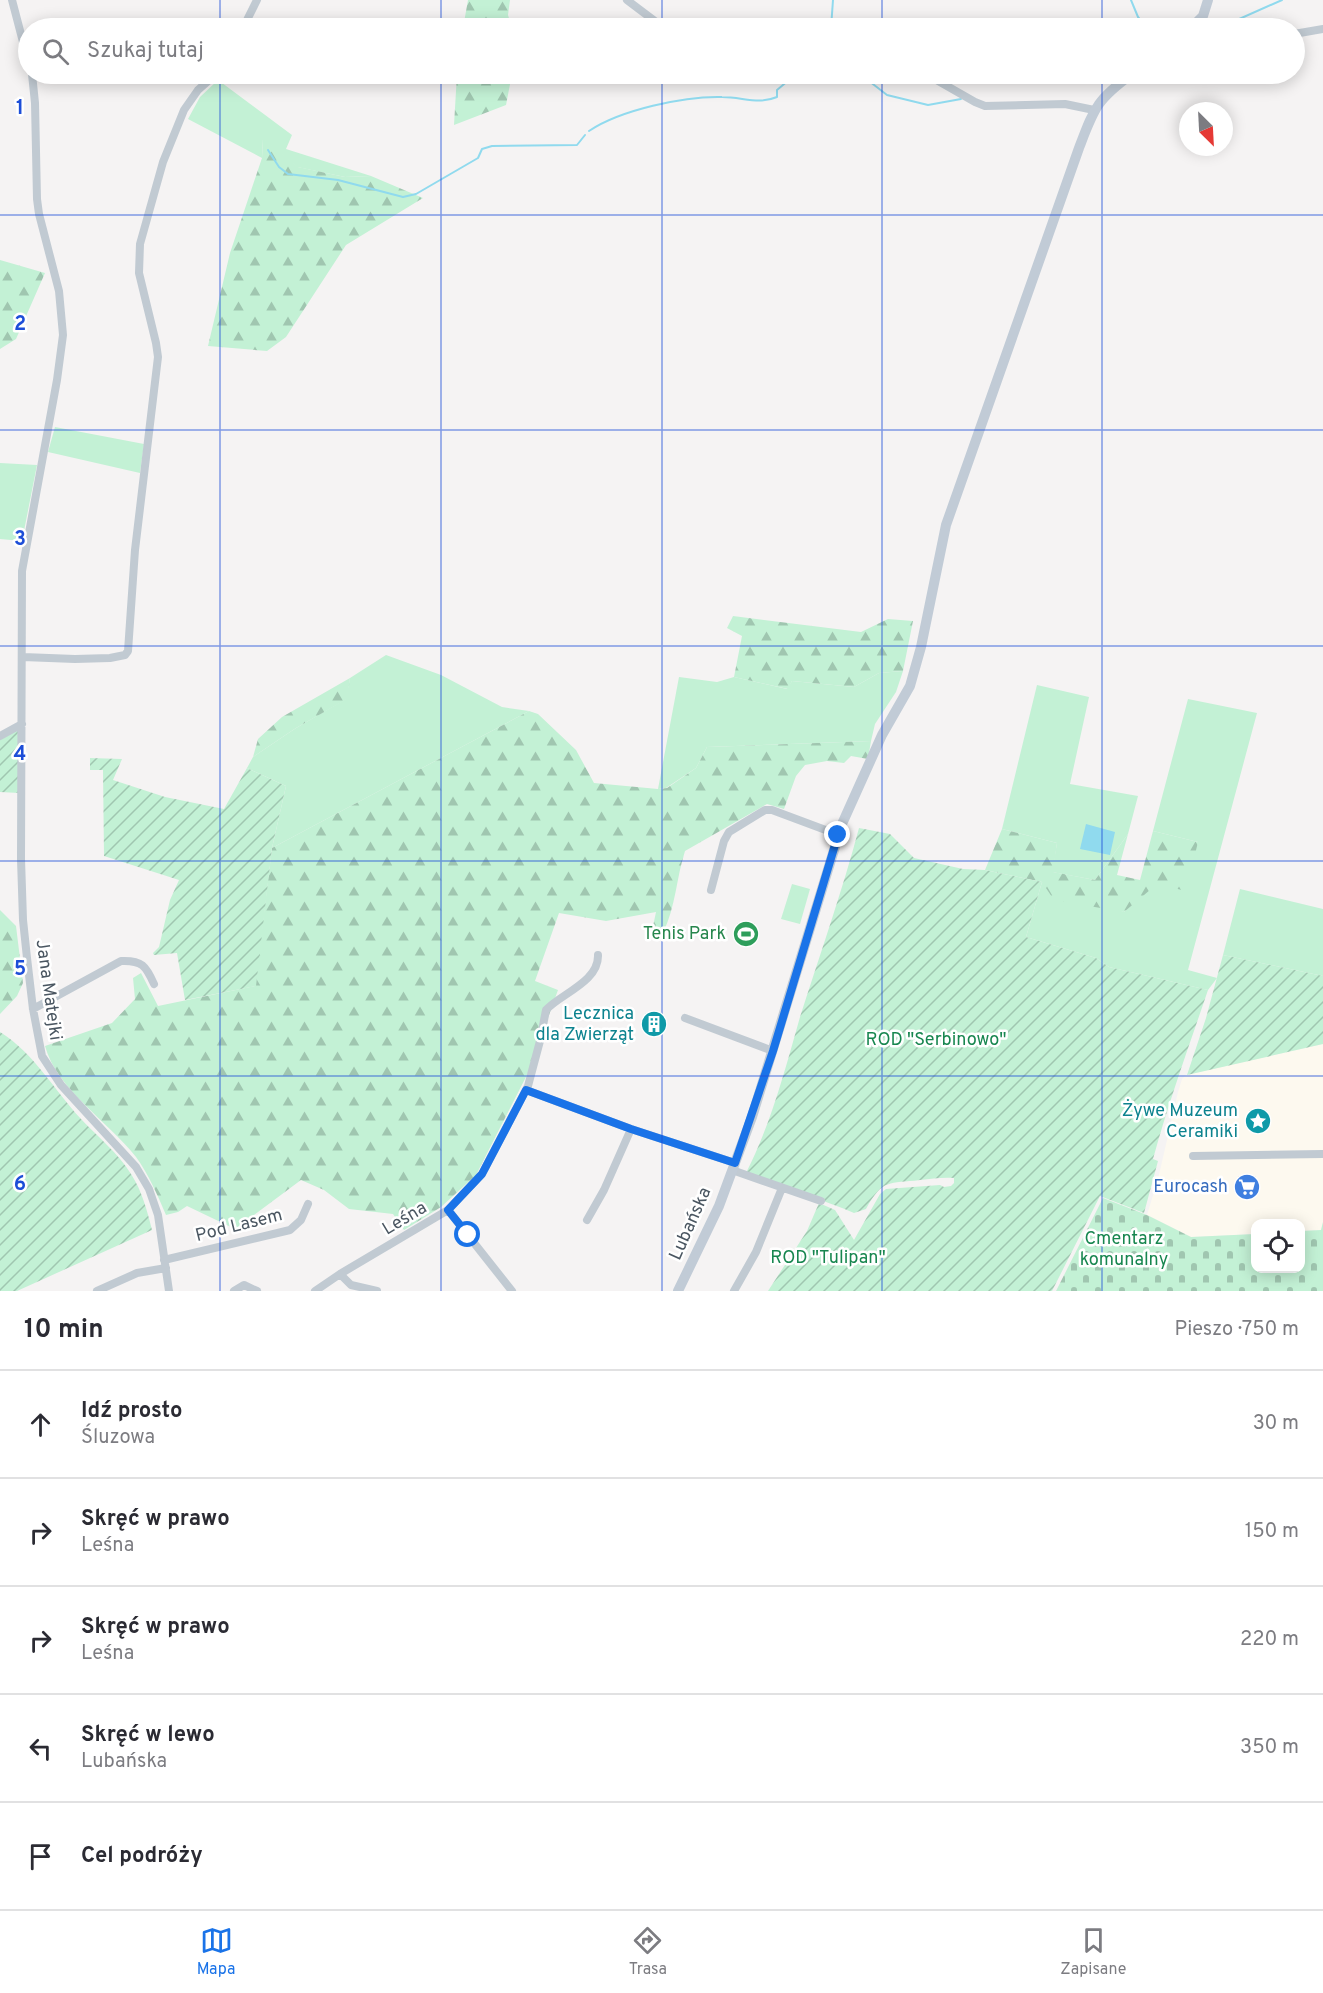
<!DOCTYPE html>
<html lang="pl">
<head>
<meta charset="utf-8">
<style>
	body { margin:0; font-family:Overpass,sans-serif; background:#f7f7f7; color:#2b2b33 }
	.controls { position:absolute; right:18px; bottom:18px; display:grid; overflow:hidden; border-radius:12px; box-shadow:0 3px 15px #0003 }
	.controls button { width:54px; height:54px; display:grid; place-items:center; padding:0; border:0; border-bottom:2px solid #e1e1e2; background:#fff; color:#2b2b33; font:30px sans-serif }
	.compass { position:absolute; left:1179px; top:102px; width:54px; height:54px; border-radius:50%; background:#fff; box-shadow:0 3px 15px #0003; rotate:156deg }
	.stop { position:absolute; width:18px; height:18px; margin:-14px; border:4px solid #1a73e8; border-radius:50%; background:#fff }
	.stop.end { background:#1a73e8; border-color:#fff; box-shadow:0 2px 6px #0008 }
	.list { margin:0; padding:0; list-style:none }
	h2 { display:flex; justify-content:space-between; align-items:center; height:78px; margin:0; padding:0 24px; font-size:26px }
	h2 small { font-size:20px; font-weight:400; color:#7c7c81 }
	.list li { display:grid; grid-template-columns:39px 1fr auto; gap:18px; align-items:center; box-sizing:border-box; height:108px; padding:0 24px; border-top:2px solid #e1e1e2 }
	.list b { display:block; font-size:22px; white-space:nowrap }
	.list p { margin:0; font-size:20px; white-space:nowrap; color:#7c7c81 }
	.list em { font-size:20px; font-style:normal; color:#7c7c81 }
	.icon { flex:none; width:33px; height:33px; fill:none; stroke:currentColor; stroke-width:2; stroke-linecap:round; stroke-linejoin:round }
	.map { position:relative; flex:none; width:1323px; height:1291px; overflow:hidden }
	.search { position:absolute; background:#fff; box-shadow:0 3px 15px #0003; left:18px; right:18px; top:18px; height:66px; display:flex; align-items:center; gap:15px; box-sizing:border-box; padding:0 21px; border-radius:33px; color:#7c7c81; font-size:22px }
	.sheet { height:618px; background:#fff }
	nav { display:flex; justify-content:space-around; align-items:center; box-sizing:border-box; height:84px; border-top:2px solid #e1e1e2; background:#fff; font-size:16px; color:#7c7c81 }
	nav a { display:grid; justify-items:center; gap:3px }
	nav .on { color:#1a73e8 }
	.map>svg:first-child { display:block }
	.commercial { fill:#fdf9ef }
	.grass { fill:#c3f1d5 }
	.forest { fill:url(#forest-firs) }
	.cemetery { fill:url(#cemetery-stones) }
	.garden { fill:url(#garden-furrows) }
	.water { fill:#90daee }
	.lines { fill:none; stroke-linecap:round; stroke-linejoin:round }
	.stream { stroke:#90daee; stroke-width:2 }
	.street { stroke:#c1cad2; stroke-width:8 }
	.secondary { stroke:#c1cbd6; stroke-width:10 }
	.route { stroke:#1a73e8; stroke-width:8 }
	.grid { fill:none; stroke:#1d4ed8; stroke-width:1.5; stroke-opacity:0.55 }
	.labels { text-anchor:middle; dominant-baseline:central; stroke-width:5; stroke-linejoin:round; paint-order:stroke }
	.leisure-label { font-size:18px; fill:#27864d; stroke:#fff; text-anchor:end }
	.street-label { font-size:18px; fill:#4a5661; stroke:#fff }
	.culture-label { font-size:18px; fill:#0d838f; stroke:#fff; text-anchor:end }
	.park-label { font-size:18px; fill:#17864f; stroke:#fff }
	.shop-label { font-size:18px; fill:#366cbe; stroke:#fff; text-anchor:end }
	.grid-label { font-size:20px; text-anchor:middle; font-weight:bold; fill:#1d4ed8; stroke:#fff; stroke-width:5; stroke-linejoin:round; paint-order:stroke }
</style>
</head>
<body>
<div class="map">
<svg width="1323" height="1291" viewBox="0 0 1323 1291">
	<defs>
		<pattern id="forest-firs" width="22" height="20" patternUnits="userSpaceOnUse" patternTransform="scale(1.5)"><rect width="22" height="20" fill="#c3f1d5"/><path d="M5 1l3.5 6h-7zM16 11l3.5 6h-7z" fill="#a0c6b0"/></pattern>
		<pattern id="cemetery-stones" width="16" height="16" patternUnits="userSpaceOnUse" patternTransform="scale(1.5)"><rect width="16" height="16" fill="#c3f1d5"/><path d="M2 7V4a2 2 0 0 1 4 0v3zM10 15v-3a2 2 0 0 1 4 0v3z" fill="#a0c6b0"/></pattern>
		<pattern id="garden-furrows" width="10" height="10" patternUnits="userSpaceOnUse" patternTransform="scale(1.5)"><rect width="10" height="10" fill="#c3f1d5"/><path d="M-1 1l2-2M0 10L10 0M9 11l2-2" fill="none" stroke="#a0c6b0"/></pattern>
	</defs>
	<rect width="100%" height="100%" fill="#f5f3f3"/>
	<path class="commercial" d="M1323,1044V1222L1321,1230L1301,1231L1300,1224H1256L1255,1234L1191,1237L1147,1215L1158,1179L1178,1092L1182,1079L1186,1075Z"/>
	<path class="grass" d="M218,80L292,135L286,149L371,176L345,177L297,167L263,139L262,158L188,119L200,97Z
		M55,427L144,444L140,473L48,452Z
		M0,463L37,465L22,541L0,539Z
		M386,655L441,675L502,707L529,711L272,848L286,786L247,768L253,757L296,728L346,699L350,678Z
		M903,671L896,692L875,724L871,741L707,747L696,768L666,788L658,789L679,677L717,682L734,677L787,689L792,681L854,687L879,673Z
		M1037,685L1089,697L1070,784L1138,796L1128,834L1095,880L1052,872L1057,843L1002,829Z
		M1188,699L1257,713L1188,970L1217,978L1208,990L1109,967L1096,958L1026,937L1042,882L1124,912L1198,842L1153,831Z
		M792,884L810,889L800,924L781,919Z
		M1240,889L1323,909V976L1223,955Z"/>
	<path class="forest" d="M468,0H510L508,15L512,28H463Z
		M457,74H512L506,105L454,125Z
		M263,138L298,167L345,177L371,176L423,198L346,245L286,337L267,351L208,346L230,253L262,158Z
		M0,260L45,273L16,339L0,349Z
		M733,616L861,632L888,619L913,621L903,671L879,673L854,687L792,681L788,689L734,677L742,636L727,628Z
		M350,678L347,699L296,728L253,757L258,739L282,717Z
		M529,711L538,714L576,750L594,783L658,789L667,788L696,768L707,747L871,741L868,759L851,756L844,763L827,761L805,765L796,776L784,809L767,804L685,851C676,879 676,906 663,933L652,931L656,912L606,921L559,913L535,981L558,990L529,1071L476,1175L441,1207L404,1230L393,1214L349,1209L324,1190L301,1180L235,1229L187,1206L178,1212L166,1215C157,1194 149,1175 136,1157C108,1121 57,1090 45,1046L112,1023L135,999L133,978L141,973L158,1006L255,986L272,848Z
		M1002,829L1057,843L1053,872L1095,880L1128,834L1117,875L1140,880L1153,831L1198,842L1186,891L1157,884L1124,912L1054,900L1042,882L985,870Z
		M0,910L16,926L23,983L17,996L0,1014Z"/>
	<path class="cemetery" d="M1103,1198L1147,1215L1191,1237L1255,1234L1256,1268H1300L1301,1231L1321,1230L1323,1222V1291H1056Z"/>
	<path class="garden" d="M19,729V793L0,792V740Z
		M90,758L122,759L113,780L165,797L224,809L247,768L286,786L272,848L256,986L185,1000L177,953L154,955L153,953L159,947L170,900L179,880L104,856L103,770H90Z
		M859,828L890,834L914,858L963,869L985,870L1042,882L1026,937L1096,958L1109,967L1208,990C1189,1046 1169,1101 1153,1159L1158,1161L1144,1213L1100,1196L1052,1291H768L807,1231L819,1203L835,1210L854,1240L880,1194L886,1189L940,1185L944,1187L951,1186L954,1183V1178C942,1177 932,1179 920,1180C889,1184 883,1178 866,1209L854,1213C819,1198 782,1188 746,1173C771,1124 785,1070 800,1017C820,954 842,892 859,828Z
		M1223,955L1323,976V1044L1187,1075L1206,1018Z
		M0,1032C35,1054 54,1090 81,1119C98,1137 118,1153 131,1174C142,1191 147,1210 152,1230L17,1291H0Z"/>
	<path class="water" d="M1086,824L1115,832L1110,855L1080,849Z"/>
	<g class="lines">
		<path class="stream" d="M1131,0L1138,17L1147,28
			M831,28L833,0
			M1219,28L1282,0
			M860,74L887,95L928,105L961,99
			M589,131C620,110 684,96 722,97C743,97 758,105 777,97V90L796,74
			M268,150L279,167L288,174L338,180L403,197L416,194L478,158L482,149L492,146L577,145L585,135"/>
		<path class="street" d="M12,0L28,61
			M627,0L664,28
			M243,28L257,0
			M1294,34L1323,29
			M32,74L35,103L37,199L39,214L59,291L63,335L57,380L22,571L21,859L23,920L27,958L33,1009L42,1056L61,1085L136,1167L149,1189L158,1215L169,1291
			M926,74L975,102L985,106L1065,104L1094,110
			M1134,74L1136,75L1174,74
			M23,657L75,659L110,658L125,655L128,651L135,550L158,357L156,343L139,273L140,244L163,162L184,110L198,90L216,74
			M0,736L22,724
			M711,890L724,841L729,832L765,810H772L839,835
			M33,1009L121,961C142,960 146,966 154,984
			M685,1018L773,1051
			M526,1090L631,1129L735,1163
			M1193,1156L1323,1154
			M732,1170L821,1201
			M448,1210L512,1291
			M587,1220L604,1190L631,1129
			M164,1260L290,1230L301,1220L308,1204
			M340,1274L351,1285L377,1291
			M97,1291L137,1273L166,1268
			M234,1291L244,1285L257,1291
			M315,1291L340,1274L448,1210L482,1174L528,1086L540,1041L546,1010C560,994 599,982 598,955
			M734,1291L756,1252L782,1188"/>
		<path class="secondary" d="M1191,28L1203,16L1208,0
			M678,1291L719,1206L752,1117L842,824L882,735L910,686L921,647L946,525L1079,148C1094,109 1096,100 1132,74"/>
	</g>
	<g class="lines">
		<path class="route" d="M468,1235L448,1210L482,1174L526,1090L631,1129L735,1163L773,1051L838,835"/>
	</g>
	<path class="grid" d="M220,0V28M441,0V28M662,0V28M882,0V28M1102,0V28M220,74V1291M441,74V1291M662,74V1291M882,74V1291M1102,74V1291M0,215H1323M0,430H1323M0,646H1323M0,861H1323M0,1076H1323"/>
	<defs>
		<g id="stadium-disc" transform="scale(1.35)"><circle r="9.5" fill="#2e9e5b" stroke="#fff"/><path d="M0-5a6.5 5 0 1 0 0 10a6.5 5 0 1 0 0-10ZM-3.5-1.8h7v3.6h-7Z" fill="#fff"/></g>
		<g id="building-disc" transform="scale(1.35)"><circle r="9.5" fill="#0f9aa8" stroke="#fff"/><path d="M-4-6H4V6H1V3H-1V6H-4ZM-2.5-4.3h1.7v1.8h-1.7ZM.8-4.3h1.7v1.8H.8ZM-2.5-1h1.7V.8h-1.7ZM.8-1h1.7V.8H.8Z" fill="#fff"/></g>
		<g id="sight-disc" transform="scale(1.35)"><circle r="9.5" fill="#0f9aa8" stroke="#fff"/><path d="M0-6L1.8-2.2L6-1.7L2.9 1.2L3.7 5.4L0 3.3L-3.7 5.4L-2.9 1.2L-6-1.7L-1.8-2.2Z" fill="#fff"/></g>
		<g id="supermarket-disc" transform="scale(1.35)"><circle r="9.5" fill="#3f7fe0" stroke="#fff"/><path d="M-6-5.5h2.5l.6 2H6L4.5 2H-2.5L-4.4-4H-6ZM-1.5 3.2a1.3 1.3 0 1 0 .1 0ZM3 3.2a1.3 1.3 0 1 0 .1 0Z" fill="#fff"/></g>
	</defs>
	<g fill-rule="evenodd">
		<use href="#stadium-disc" x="746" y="934"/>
		<use href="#building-disc" x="654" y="1024"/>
		<use href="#sight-disc" x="1258" y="1121"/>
		<use href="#supermarket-disc" x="1247" y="1187"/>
	</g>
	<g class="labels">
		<g class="leisure-label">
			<text x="726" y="934">Tenis Park</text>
		</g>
		<g class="street-label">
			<text transform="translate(48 990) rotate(82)">Jana Matejki</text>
			<text transform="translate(405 1219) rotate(-31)">Leśna</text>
			<text transform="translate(691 1224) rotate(-66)">Lubańska</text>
			<text transform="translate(239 1226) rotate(-14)">Pod Lasem</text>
		</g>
		<g class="culture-label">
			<text x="634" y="1014">Lecznica<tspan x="634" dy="21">dla Zwierząt</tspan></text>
			<text x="1238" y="1111">Żywe Muzeum<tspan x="1238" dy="21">Ceramiki</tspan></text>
		</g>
		<g class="park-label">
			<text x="936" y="1040">ROD "Serbinowo"</text>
			<text x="1124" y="1239">Cmentarz<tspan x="1124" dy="21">komunalny</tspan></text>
			<text x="828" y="1258">ROD "Tulipan"</text>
		</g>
		<g class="shop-label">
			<text x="1228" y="1187">Eurocash</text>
		</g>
	</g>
	<g class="grid-label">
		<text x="20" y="114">1</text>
		<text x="20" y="330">2</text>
		<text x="20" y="545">3</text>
		<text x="20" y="760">4</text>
		<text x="20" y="975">5</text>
		<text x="20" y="1190">6</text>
	</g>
</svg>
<div class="controls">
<button><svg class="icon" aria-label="locate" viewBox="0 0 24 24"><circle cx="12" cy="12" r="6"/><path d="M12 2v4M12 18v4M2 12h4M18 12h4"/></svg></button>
</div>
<svg class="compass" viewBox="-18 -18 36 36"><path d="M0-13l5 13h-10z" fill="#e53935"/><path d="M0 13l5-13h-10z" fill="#7c7c81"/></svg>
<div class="stop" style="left:468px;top:1235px"></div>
<div class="stop end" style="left:838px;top:835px"></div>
<div class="search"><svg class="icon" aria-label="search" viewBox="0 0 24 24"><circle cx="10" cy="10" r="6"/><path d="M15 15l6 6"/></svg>Szukaj tutaj</div>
</div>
<section class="sheet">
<h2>10 min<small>Pieszo · 750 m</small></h2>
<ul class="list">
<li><svg class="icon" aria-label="ahead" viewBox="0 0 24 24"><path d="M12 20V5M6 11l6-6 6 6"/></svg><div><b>Idź prosto</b><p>Śluzowa</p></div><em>30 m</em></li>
<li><svg class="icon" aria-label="right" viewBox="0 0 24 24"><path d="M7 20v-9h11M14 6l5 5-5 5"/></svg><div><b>Skręć w prawo</b><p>Leśna</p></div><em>150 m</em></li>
<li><svg class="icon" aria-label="right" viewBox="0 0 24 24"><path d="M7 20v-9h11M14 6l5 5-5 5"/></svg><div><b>Skręć w prawo</b><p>Leśna</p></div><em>220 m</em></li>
<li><svg class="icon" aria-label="left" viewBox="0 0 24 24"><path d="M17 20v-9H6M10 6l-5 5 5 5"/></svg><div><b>Skręć w lewo</b><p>Lubańska</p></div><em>350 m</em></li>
<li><svg class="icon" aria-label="arrive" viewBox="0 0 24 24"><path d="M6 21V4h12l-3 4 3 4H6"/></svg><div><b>Cel podróży</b></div></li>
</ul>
</section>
<nav>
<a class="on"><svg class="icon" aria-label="map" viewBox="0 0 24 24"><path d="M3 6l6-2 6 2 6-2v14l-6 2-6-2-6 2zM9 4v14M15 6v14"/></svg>Mapa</a>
<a><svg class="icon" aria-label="directions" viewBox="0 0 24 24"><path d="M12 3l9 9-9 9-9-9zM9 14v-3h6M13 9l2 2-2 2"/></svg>Trasa</a>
<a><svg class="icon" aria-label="saved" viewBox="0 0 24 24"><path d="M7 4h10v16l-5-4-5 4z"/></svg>Zapisane</a>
</nav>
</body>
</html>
